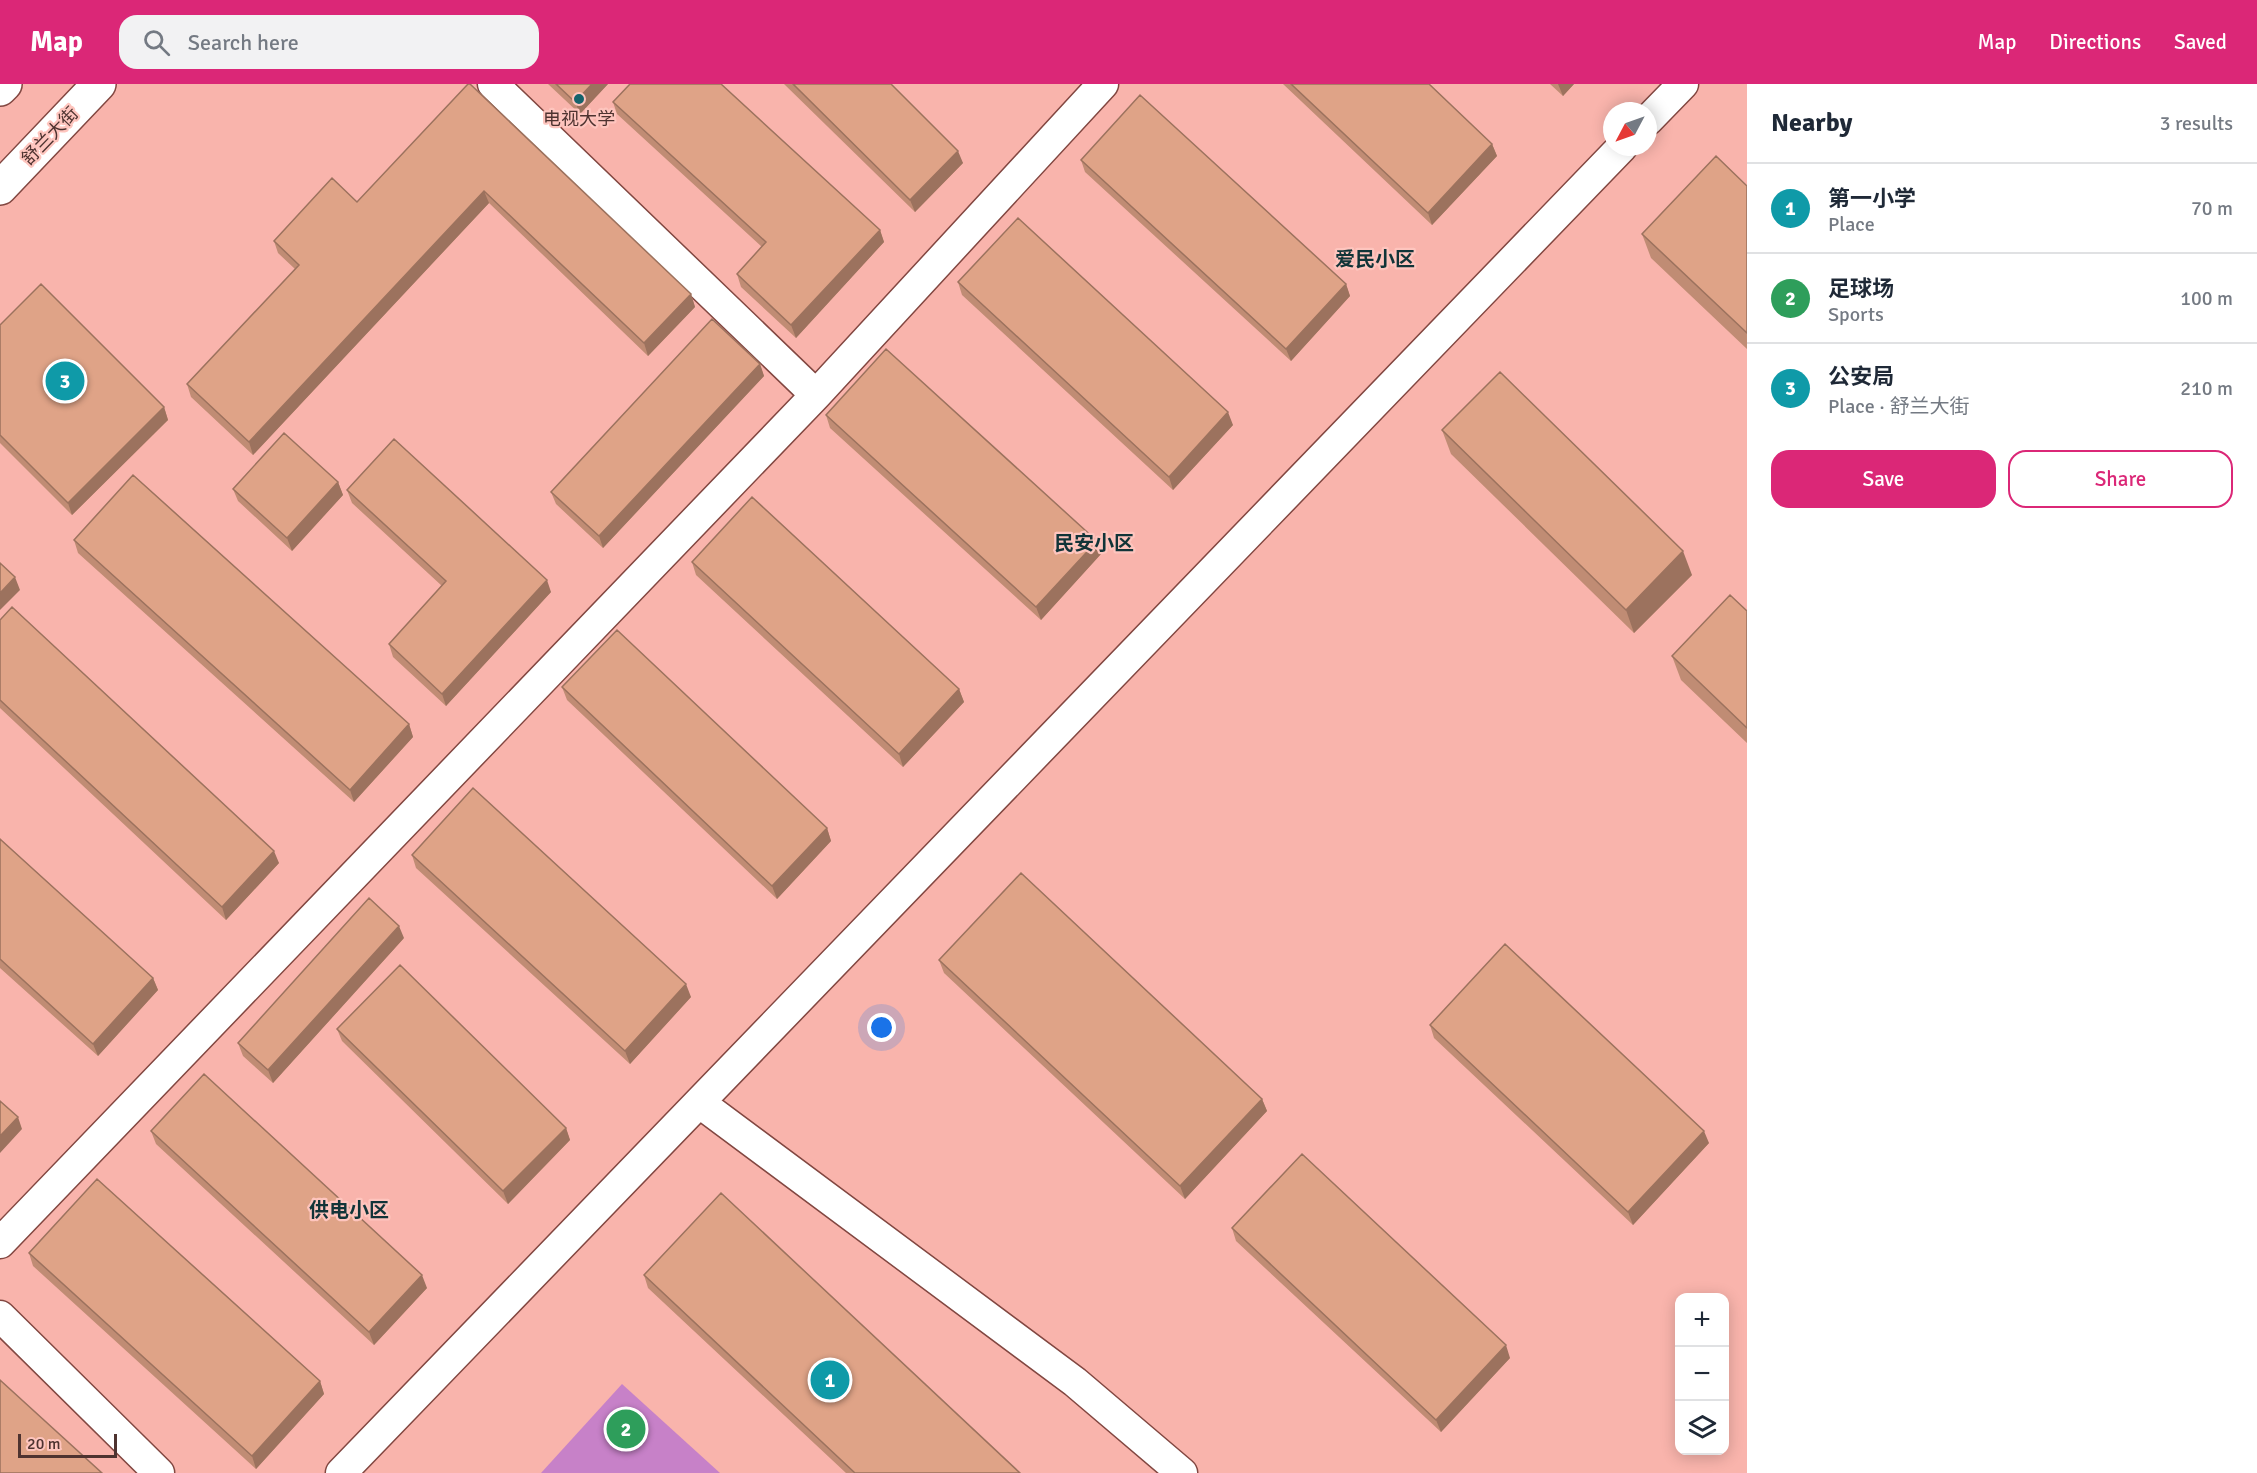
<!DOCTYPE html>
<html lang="en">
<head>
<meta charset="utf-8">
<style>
	body { margin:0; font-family:Signika,"Noto Sans SC",sans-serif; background:#f2f2f3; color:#1f2937 }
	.controls { position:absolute; right:18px; bottom:18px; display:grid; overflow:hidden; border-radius:12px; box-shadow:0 3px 15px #0003 }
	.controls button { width:54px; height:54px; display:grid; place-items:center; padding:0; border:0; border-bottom:2px solid #e0e1e3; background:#fff; color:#1f2937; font:30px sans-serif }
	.compass { position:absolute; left:1603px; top:18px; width:54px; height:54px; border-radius:50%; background:#fff; box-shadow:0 3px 15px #0003; rotate:229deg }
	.scale { position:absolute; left:18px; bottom:15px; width:99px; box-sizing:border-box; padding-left:6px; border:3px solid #4e3330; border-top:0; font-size:16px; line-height:21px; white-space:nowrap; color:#4e3330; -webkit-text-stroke:4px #fec5be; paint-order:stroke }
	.you { position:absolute; left:882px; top:944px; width:21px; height:21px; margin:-15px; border:4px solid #fff; border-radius:50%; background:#1a73e8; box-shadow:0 0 0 9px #1a73e833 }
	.badge { display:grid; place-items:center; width:39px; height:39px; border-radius:50%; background:#db2777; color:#fff; font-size:20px; font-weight:700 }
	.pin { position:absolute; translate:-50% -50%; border:3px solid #fff; box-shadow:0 2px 6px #0006 }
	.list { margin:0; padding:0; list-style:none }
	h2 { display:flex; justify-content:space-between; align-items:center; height:78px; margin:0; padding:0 24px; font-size:26px }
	h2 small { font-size:20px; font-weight:400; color:#747a83 }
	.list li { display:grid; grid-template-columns:39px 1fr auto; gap:18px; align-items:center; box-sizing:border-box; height:90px; padding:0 24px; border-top:2px solid #e0e1e3 }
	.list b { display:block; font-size:22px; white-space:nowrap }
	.list p { margin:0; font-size:20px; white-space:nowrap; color:#747a83 }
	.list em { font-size:20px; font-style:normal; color:#747a83 }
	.actions { display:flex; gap:12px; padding:18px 24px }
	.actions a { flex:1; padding:14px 0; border:2px solid #db2777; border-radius:18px; text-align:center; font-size:21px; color:#db2777 }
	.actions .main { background:#db2777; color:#fff }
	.icon { flex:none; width:33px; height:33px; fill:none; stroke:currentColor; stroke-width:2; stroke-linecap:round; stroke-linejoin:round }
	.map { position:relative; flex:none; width:1747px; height:1389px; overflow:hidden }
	header { display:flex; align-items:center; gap:36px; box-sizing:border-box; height:84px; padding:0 30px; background:#db2777; color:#fff }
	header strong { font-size:28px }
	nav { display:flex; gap:33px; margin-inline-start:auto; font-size:21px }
	.search { width:420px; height:54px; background:#f2f2f3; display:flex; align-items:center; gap:15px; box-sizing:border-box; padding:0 21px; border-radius:18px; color:#747a83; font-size:22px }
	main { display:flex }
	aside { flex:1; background:#fff }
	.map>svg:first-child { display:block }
	.green { fill:#c781c8 }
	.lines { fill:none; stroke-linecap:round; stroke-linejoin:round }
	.street-casing { stroke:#824741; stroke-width:33 }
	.primary-casing { stroke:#824741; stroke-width:36 }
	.street { stroke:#fff; stroke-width:30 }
	.primary { stroke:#fff; stroke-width:33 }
	.wall { fill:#c08c74 }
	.shaded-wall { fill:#9c725e }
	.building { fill:#dfa387; stroke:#9c725e; stroke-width:1.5 }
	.poi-dot { fill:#15636b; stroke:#fec5be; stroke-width:2 }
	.labels { text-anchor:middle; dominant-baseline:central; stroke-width:4.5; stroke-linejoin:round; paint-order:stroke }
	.poi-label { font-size:18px; fill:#4e3330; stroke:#fec5be }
	.street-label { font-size:18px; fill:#4e3330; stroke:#fec5be }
	.neighbourhood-label { font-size:20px; font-weight:bold; fill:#113438; stroke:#fec5be }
</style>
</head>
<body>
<header>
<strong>Map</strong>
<div class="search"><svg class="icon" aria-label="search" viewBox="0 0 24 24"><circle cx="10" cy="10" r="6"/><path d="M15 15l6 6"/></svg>Search here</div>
<nav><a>Map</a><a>Directions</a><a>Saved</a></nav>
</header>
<main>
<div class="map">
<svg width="1747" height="1389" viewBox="0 0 1747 1389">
	<rect width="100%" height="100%" fill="#f9b4ac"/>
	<path class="green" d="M622,1300L720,1389H541Z"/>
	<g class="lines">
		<g class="street-casing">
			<path id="street" d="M493,0L816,311
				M1648,36L1683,0
				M700,1019L1075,1298L1182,1389
				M0,1159L816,311L1103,0
				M0,1232L159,1389
				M341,1389L1622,63"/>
		</g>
		<g class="primary-casing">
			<path id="primary" d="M0,5L5,0
				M0,104L99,0"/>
		</g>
		<use href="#street" class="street"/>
		<use href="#primary" class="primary"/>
	</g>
	<path class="wall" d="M468,0L691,210L695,223L648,272L489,119L253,371L191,313L187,300L295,185L278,169L274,157L357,118Z
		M548,0H608L580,30Z
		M784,0H891L963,79L915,128Z
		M1283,0H1429L1492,60L1497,72L1432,141Z
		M1550,0H1574L1563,12Z
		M613,18L880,146L884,158L796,254L741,203L737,190L762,163L617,30Z
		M1081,76L1346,200L1350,212L1291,277L1085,88Z
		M1747,102V265L1651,174L1642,150Z
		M958,198L1233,341L1173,406L962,211Z
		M0,241L164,323L168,336L72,431L0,359Z
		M760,280L764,292L603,464L556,420L551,408Z
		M826,331L1097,457L1101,470L1041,536L830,344Z
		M1442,346L1692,491L1634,549L1451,370Z
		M338,398L343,411L292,467L238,417L233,405Z
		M347,406L551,508L446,622L393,573L389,560L442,502L352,419Z
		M74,456L409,640L413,653L354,718L78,469Z
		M692,478L959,605L964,618L903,683L696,491Z
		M1747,527V659L1681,596L1672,572Z
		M0,536L279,779L226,836L0,624Z
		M562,603L827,744L831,757L777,815L567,616Z
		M0,755L153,894L158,906L98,972L0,884Z
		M412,771L691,913L630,980L416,784Z
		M404,854L273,999L243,972L238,959Z
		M939,876L1262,1015L1267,1027L1185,1115L944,889Z
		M1430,941L1709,1059L1633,1141L1434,954Z
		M337,945L566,1044L570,1056L508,1120L342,957Z
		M151,1047L427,1204L374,1261L156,1060Z
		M1232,1144L1510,1274L1441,1348L1236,1157Z
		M29,1169L320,1297L324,1310L256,1385L33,1182Z
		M644,1191L1020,1389H846L648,1204Z"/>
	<path class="shaded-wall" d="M592,0H608L580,30L575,18Z
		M1558,0H1574L1563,12Z
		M1492,60L1497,72L1432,141L1428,129Z
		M958,67L963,79L915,128L910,116Z
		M484,107L489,119L253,371L249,358Z
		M880,146L884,158L796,254L791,241Z
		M1346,200L1350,212L1291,277L1286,265Z
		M691,210L695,223L648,272L644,259Z
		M760,280L764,292L603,464L599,452Z
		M164,323L168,336L72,431L68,419Z
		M1228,328L1233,341L1173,406L1169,393Z
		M338,398L343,411L292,467L287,454Z
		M1097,457L1101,470L1041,536L1036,523Z
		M1683,467L1692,491L1634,549L1626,526Z
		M15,493L20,506L0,526V509Z
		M547,496L551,508L446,622L442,610Z
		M959,605L964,618L903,683L899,670Z
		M409,640L413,653L354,718L350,706Z
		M827,744L831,757L777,815L772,802Z
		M274,767L279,779L226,836L222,823Z
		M399,842L404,854L273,999L268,986Z
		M153,894L158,906L98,972L93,960Z
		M686,900L691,913L630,980L625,967Z
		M1262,1015L1267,1027L1185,1115L1180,1102Z
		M18,1033L22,1045L0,1069V1052Z
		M566,1044L570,1056L508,1120L503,1107Z
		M1704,1047L1709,1059L1633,1141L1628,1128Z
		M422,1191L427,1204L374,1261L369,1248Z
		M1506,1261L1510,1274L1441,1348L1436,1336Z
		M320,1297L324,1310L256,1385L252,1372Z"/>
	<path class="building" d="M468,0H470L691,210L644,259L484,107L249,358L187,300L299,181L274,157L332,94L357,118Z
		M556,0H592L575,18Z
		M630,0H721L880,146L791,241L737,190L766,158L613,18Z
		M793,0H891L958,67L910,116Z
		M1291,0H1429L1492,60L1428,129Z
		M1140,11L1346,200L1286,265L1081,76Z
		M1716,72L1747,102V249L1642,150Z
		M1018,134L1228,328L1169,393L958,198Z
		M41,200L164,323L68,419L0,351V241Z
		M712,235L760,280L599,452L551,408Z
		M886,265L1097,457L1036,523L826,331Z
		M1500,288L1683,467L1626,526L1442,346Z
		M284,349L338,398L287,454L233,405Z
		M394,355L547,496L442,610L389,560L446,497L347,406Z
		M133,391L409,640L350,706L74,456Z
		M752,413L959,605L899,670L692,478Z
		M0,479L15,493L0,509Z
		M1730,511L1747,527V644L1672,572Z
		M12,523L274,767L222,823L0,616V536Z
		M617,546L827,744L772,802L562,603Z
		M473,704L686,900L625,967L412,771Z
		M0,755L153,894L93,960L0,875Z
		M1021,789L1262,1015L1180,1102L939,876Z
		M369,814L399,842L268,986L238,959Z
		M1505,860L1704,1047L1628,1128L1430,941Z
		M400,881L566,1044L503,1107L337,945Z
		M204,990L422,1191L369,1248L151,1047Z
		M0,1017L18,1033L0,1052Z
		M1302,1070L1506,1261L1436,1336L1232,1144Z
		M97,1095L320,1297L252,1372L29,1169Z
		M721,1109L1020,1389H855L644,1191Z
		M0,1296L102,1389H0Z"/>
	<circle class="poi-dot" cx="579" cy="15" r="6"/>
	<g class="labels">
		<g class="poi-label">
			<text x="579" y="35">电视大学</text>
		</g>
		<g class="street-label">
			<text transform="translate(50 52) rotate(-46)">舒兰大街</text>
		</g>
		<g class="neighbourhood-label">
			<text x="1375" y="175">爱民小区</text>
			<text x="1094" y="459">民安小区</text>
			<text x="349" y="1126">供电小区</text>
		</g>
	</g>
</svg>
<div class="controls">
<button>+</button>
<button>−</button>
<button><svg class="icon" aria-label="layers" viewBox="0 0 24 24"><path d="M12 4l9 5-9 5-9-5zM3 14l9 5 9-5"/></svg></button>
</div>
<svg class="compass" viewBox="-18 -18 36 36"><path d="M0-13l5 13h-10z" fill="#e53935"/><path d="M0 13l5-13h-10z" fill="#747a83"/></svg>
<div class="scale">20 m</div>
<div class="you"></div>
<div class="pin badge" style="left:830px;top:1296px;background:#0f9aa8">1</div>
<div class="pin badge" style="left:626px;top:1345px;background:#2e9e5b">2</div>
<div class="pin badge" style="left:65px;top:297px;background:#0f9aa8">3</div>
</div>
<aside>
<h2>Nearby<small>3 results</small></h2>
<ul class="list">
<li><span class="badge" style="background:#0f9aa8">1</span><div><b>第一小学</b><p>Place</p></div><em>70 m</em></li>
<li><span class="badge" style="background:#2e9e5b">2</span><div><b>足球场</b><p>Sports</p></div><em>100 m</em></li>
<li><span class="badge" style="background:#0f9aa8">3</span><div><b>公安局</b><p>Place · 舒兰大街</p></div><em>210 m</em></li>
</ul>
<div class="actions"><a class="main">Save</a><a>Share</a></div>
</aside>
</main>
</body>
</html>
